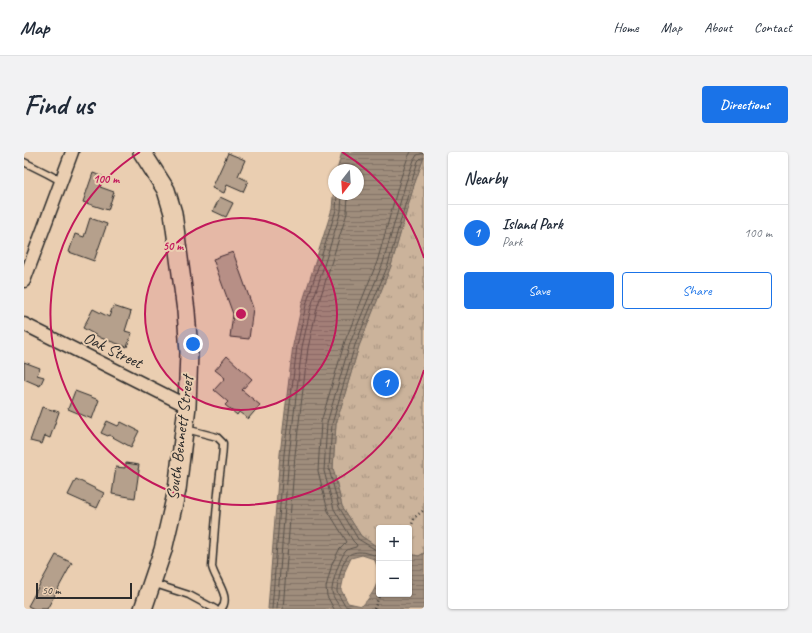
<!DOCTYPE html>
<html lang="en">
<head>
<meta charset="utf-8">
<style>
	body { margin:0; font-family:Caveat,sans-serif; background:#f2f2f3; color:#1f2937 }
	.controls { position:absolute; right:12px; bottom:12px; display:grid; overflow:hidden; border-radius:4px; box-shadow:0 1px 3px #0004 }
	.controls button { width:36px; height:36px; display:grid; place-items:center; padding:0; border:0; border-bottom:1px solid #e0e1e3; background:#fff; color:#1f2937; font:20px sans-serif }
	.compass { position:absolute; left:304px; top:12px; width:36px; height:36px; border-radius:50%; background:#fff; box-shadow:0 1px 3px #0004; rotate:197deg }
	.scale { position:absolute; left:12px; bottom:10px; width:96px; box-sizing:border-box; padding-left:4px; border:2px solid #2b2b2b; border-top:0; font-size:11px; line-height:14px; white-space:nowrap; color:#2b2b2b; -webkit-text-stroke:3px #eaceb1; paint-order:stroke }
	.you { position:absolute; left:169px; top:192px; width:14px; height:14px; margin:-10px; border:3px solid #fff; border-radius:50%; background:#1a73e8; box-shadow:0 0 0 6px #1a73e833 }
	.badge { display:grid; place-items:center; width:26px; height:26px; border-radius:50%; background:#1a73e8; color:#fff; font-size:13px; font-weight:700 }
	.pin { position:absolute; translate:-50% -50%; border:2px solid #fff; box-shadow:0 1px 4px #0006 }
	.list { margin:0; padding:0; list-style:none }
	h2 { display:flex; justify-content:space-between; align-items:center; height:52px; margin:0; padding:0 16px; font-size:17px }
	h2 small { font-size:13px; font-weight:400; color:#747a83 }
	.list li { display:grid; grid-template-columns:26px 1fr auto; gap:12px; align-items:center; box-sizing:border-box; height:56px; padding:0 16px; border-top:1px solid #e0e1e3 }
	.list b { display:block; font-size:15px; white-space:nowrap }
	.list p { margin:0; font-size:13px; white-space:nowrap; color:#747a83 }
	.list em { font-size:13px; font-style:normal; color:#747a83 }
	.actions { display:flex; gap:8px; padding:12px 16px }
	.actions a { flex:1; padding:9px 0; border:1px solid #1a73e8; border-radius:4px; text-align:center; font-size:14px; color:#1a73e8 }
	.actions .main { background:#1a73e8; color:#fff }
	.map { position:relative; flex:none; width:400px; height:457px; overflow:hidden; border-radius:4px }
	header { display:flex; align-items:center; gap:24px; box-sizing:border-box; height:56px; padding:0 20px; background:#fff; border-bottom:1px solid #e0e1e3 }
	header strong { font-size:19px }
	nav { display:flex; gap:22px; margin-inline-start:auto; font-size:14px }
	.intro { display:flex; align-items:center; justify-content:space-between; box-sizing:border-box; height:96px; padding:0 24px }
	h1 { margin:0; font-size:28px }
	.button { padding:10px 18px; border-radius:4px; background:#1a73e8; color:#fff; font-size:14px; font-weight:700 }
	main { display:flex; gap:24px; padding:0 24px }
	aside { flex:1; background:#fff; border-radius:4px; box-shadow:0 1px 3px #0004 }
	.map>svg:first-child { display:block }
	.park { fill:url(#park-tufts); stroke:#7b6f63 }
	.water { fill:url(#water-rules); stroke:#71665c; fill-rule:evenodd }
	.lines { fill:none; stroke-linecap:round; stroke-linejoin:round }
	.shore { stroke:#59524b; stroke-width:1 }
	.building { fill:#b5a08c; stroke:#2b2b2b }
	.service-casing { stroke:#2b2b2b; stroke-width:9 }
	.minor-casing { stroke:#2b2b2b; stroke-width:15 }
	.secondary-casing { stroke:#2b2b2b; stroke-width:20 }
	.path { stroke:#2b2b2b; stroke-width:2.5; stroke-dasharray:1 3; stroke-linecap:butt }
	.service { stroke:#eaceb1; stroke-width:6 }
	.minor { stroke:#eaceb1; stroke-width:12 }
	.secondary { stroke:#eaceb1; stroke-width:17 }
	.ring { fill:none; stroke:#c2185b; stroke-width:2 }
	.labels { text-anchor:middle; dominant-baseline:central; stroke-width:4; stroke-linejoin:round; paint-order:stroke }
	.street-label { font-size:17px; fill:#2b2b2b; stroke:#eaceb1 }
	.centre { fill:#c2185b; stroke:#eaceb1; stroke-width:2 }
	.ring-label { font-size:12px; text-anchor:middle; font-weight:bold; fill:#c2185b; stroke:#eaceb1; stroke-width:4; stroke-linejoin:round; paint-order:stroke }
</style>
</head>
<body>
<header>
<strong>Map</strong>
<nav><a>Home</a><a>Map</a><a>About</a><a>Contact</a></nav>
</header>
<div class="intro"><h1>Find us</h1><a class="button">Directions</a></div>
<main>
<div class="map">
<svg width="400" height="457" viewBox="0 0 400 457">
	<defs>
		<pattern id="park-tufts" width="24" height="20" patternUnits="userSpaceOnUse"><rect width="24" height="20" fill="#cbb39b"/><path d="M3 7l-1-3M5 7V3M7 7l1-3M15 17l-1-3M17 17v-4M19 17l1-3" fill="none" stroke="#a5927f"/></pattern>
		<pattern id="water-rules" width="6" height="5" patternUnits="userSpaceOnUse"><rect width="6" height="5" fill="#9f8d7c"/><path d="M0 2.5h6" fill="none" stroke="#827366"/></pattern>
	</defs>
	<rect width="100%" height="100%" fill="#eaceb1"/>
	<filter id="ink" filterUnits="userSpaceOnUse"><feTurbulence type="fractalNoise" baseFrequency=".025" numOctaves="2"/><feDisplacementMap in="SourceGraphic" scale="8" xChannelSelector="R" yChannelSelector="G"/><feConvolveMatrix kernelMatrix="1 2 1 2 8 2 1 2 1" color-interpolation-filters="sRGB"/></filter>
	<g filter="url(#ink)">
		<path class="park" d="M400,5V401L395,404L385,402V376H355V396L337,384L318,354L309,316L312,272L335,194L367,114L390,33Z"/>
		<path class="water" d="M318,0H400V5L390,33L367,114L335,194L312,272L309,316L318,354L337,384L355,396V442H385V402L395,404L400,401V457H244L256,302L269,193L278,152L308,57L310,34V42H334V18H313ZM338,403L350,407C360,425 351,440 338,454L324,451L317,438L321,419L327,406Z"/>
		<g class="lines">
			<path class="shore" d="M355,399L352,398L334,387L315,355L305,317L308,272L331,193L364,113L387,32L394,9L397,6H400
				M248,457L260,302L273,194L282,153L312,58L313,42
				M253,457L265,303L278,195L287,155L317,59L318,42
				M259,457L271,303L284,196L293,156L323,61L324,42
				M310,457L303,444L302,435L308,412L315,398L323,390L304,359L294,319L297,270L321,189L353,110L376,28L384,5L387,0
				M318,457C314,452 309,446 308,440C307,433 316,406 321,400C323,397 328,396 332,395L333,393L329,389L310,357L300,319L303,271L326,191L359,111L382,30L390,8L393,3L400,1
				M333,457L321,454L313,440V437C315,427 317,412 324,404C327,400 337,399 342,401C348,402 352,403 355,408"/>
		</g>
		<path class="building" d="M204,1L221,8L214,24L224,29L219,40L203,33L200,41L188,36Z
			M69,21L80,25L76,35L90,40L84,58L59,50Z
			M196,45L209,51L202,65L189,59Z
			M66,66L83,72L70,109L45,100L51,82L60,85Z
			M209,100L229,156L225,187L206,185L209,162L189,107Z
			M89,154L107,160L101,179L108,181L103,195L77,186L59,176L69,157L85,165Z
			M203,204L228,227L218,238L236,253L224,267L215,260L213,263L201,253L204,250L190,238L201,226L191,218Z
			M0,210L16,216L13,223L20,225L16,234L0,227Z
			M51,239L75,248L68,267L44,257Z
			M18,255L35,260L26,286L21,284L18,292L6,289Z
			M83,269L94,274L97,270L115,279L107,295L85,283L84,284L77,281Z
			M102,311L115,313L114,318H115L111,346L88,342L92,315L101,316Z
			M52,327L80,341L73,356L44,343Z
			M32,403L48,411L23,457H10L4,454Z"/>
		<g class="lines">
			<g class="service-casing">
				<path id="service" d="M0,10L24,22L37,29
					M162,277L193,285L199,291C199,305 196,318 195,331C192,359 190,387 188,415C191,428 208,446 197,457
					M128,431L165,443L191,457"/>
			</g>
			<g class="minor-casing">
				<path id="minor" d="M0,129L48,0
					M0,172L163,254"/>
			</g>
			<g class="secondary-casing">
				<path id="secondary" d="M118,0L142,38L149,61L162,159L165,200L163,254L153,338L139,398L119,457"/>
			</g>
			<path class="path" d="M385,379L391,365L400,358
				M350,457L356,442"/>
			<use href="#service" class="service"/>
			<use href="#minor" class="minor"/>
			<use href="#secondary" class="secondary"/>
		</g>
	</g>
	<circle cx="217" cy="162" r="96" fill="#c2185b" fill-opacity=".12"/>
	<g class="ring">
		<circle cx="217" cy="162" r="96"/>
		<path d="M400 218A191 191 0 1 1 116 0M318 0A191 191 0 0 1 400 106"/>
	</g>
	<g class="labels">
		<g class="street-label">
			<text transform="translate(89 198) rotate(26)">Oak Street</text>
			<text transform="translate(156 286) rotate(-83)">South Bennett Street</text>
		</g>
	</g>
	<circle cx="217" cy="162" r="6" class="centre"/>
	<g class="ring-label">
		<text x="82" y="31">100 m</text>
		<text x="149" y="98">50 m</text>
	</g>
</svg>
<div class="controls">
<button>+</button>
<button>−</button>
</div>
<svg class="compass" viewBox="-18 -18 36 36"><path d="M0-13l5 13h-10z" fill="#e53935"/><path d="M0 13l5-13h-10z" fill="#747a83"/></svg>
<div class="scale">50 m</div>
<div class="you"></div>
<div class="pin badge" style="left:362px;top:231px">1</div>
</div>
<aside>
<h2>Nearby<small></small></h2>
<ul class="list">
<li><span class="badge">1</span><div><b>Island Park</b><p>Park</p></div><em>100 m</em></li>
</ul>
<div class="actions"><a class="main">Save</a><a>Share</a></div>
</aside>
</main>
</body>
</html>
